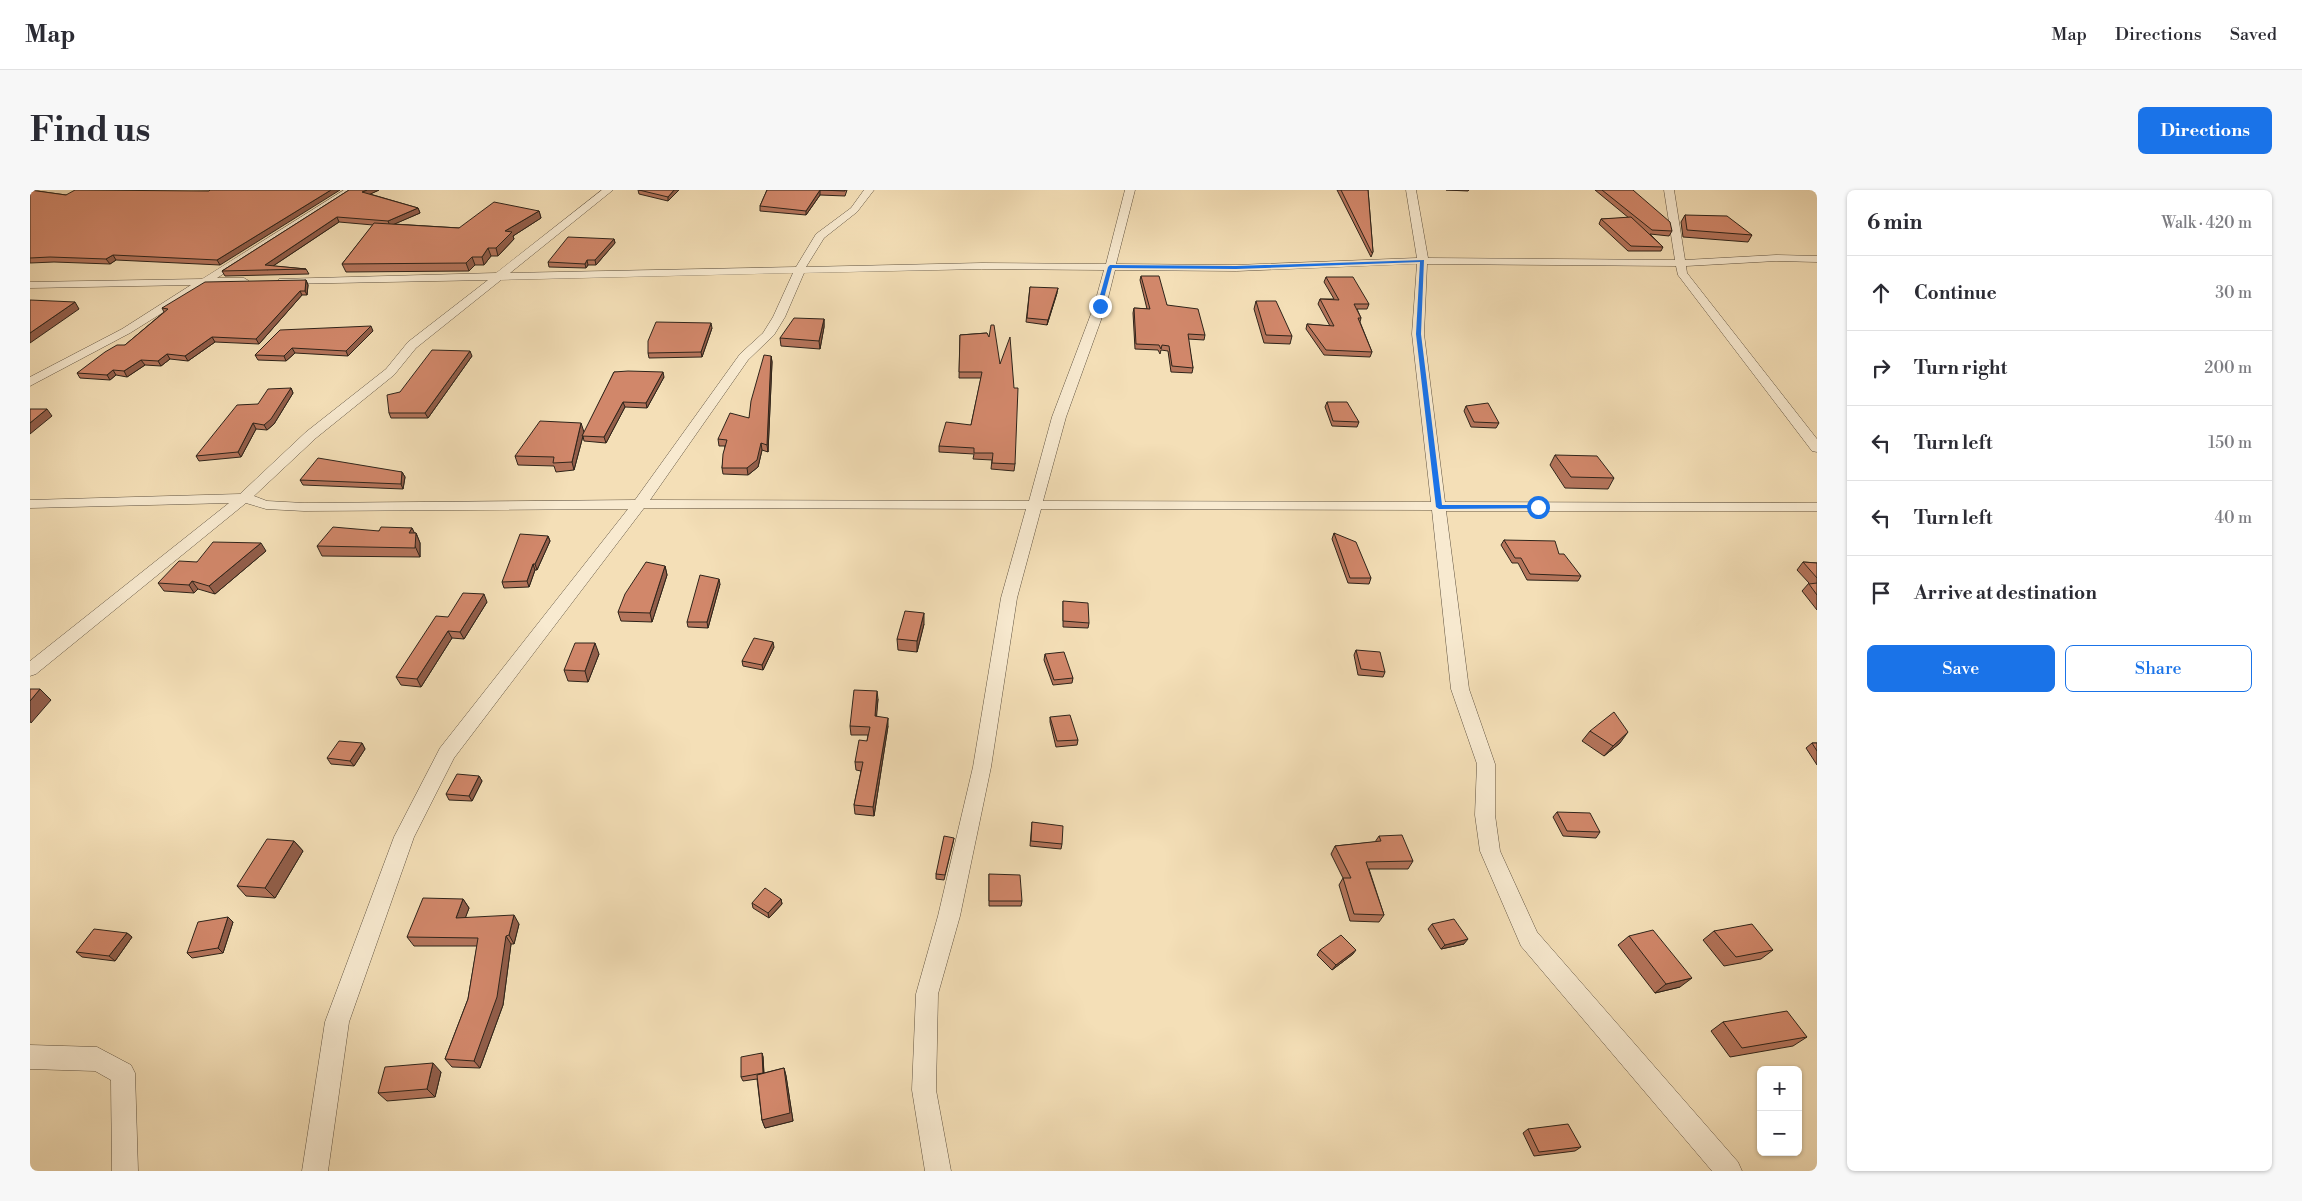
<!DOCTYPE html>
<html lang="en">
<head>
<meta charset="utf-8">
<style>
	body { margin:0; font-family:"Libre Bodoni",serif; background:#f7f7f7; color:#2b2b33 }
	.controls { position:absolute; right:15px; bottom:15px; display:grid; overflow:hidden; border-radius:8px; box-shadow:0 1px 4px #0004 }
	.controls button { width:45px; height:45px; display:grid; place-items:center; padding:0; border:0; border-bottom:1px solid #e1e1e2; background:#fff; color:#2b2b33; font:25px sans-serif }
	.stop { position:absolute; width:15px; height:15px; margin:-11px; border:4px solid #1a73e8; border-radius:50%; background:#fff }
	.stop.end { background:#1a73e8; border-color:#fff; box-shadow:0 1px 5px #0008 }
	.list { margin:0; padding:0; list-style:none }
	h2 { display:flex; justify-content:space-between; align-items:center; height:65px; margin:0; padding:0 20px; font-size:21px }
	h2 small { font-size:16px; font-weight:400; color:#7c7c81 }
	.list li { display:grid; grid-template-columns:32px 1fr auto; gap:15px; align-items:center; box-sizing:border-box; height:75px; padding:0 20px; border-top:1px solid #e1e1e2 }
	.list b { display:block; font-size:19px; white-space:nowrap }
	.list em { font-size:16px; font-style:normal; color:#7c7c81 }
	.actions { display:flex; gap:10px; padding:15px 20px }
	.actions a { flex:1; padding:11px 0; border:1px solid #1a73e8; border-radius:8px; text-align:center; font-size:18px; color:#1a73e8 }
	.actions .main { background:#1a73e8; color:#fff }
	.icon { flex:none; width:28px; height:28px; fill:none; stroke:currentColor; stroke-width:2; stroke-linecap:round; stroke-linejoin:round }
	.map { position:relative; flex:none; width:1787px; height:981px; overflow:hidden; border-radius:8px }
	header { display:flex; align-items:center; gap:30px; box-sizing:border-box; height:70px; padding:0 25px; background:#fff; border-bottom:1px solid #e1e1e2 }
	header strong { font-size:24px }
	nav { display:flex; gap:28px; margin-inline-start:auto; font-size:18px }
	.intro { display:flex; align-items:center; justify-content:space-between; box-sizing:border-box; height:120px; padding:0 30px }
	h1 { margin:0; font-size:35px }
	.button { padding:12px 22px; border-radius:8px; background:#1a73e8; color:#fff; font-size:18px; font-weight:700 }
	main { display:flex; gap:30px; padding:0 30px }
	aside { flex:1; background:#fff; border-radius:8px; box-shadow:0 1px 4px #0004 }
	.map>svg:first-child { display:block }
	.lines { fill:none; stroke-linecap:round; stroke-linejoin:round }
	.street-casing { stroke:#605341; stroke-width:1 }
	.street { fill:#f8ead0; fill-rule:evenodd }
	.wall { fill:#b4745b; stroke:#2f241a }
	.shaded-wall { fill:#925e4a; stroke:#2f241a }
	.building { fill:#d1876a; stroke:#2f241a }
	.route { fill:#1a73e8 }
</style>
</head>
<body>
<header>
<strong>Map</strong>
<nav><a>Map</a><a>Directions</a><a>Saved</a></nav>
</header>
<div class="intro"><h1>Find us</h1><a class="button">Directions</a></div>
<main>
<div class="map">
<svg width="1787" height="981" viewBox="0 0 1787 981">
	<rect width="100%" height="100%" fill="#f4dfb7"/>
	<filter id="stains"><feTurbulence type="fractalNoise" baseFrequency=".004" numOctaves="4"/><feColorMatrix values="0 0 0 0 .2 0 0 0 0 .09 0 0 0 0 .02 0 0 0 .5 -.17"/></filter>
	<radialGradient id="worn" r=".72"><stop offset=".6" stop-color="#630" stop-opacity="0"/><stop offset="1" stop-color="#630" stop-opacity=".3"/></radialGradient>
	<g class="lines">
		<g class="street-casing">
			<path id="street" d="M314,0H325L187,88H214L219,91L218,93L177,95L100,143L0,196V187L92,139L161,95L0,98V92L172,89Z
				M572,0H583L480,83L766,77L786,44L821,18L834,0H844L827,22L794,48L776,77L952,73L1076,74L1095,0H1105L1086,74L1206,75L1387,68L1376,0H1386L1398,68L1645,70L1634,0H1644L1655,70L1746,65L1787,66V72L1746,71L1656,76L1657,83L1787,249V262L1782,261L1648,85L1646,76L1397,74L1394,144L1415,312L1787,313V321H1416L1439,499L1465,574V625L1470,661L1507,742L1708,972L1712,981H1682L1491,756L1450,661L1445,625L1447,574L1421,499L1402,320L1011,319L987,408L961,577L930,726L908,804L906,900L921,981H895L882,900L886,804L908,726L943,577L971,408L996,319L614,318L424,568L384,647L319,832L298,981H272L295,832L364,647L410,558L598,319L274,321L236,319L216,313L6,484L0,486V471L199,313L0,318V310L210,304L276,242L356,179L378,152L458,90L253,94L248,91L249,89L466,83ZM1387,74L1382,144L1401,312L1013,311L1036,227L1076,116L1085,80L1206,81ZM952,79L1074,80L1064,116L1022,227L999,311L620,310L718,170L744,145L755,127L774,83ZM763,83L743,127L733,143L710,164L605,310L274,313L237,311L224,306L286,248L364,185L386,158L471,90Z
				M0,855L67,857L101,875L105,883L108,981H82L81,890L65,881L0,879Z"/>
		</g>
		<use href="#street" class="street"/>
	</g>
	<path class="wall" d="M0,0L36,5L179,1L190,75L86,70L80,74L24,72L0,73Z
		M319,0H349L340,4L388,18L390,23L364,34L429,38L509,21L511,28L483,46L484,49L468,66H461L454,75H445L439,81L316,82L312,74L343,35L309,32L243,76L276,79L279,84L195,86L192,81Z
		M608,0H649L638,11L609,4Z
		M737,0H817L815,6L790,5L776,25L730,21V16Z
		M1307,0H1338L1343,62L1341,67Z
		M1416,0H1439L1438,1Z
		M1565,0H1603L1642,41L1639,46L1620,44L1633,57L1631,61H1598L1569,34L1571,29L1599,28Z
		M1655,25L1722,45L1718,52L1653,47L1651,32Z
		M584,49L585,53L566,75H558L556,78L519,77L518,72Z
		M1111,86L1137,115L1175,145L1174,150L1158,149L1163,178L1162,183L1141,182L1138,161L1131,160L1130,164L1128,160L1105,159L1103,123L1104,118L1117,119L1110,90Z
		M1296,87L1339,114L1337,119H1327L1331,128L1330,132L1342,162L1340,167L1294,165L1276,139L1277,134L1300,136L1288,114L1290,109H1304L1294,92Z
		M276,90L278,95L277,105H272L229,154L185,152L158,171L140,169L131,176L115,175L97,187L86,185L80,190L50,188L47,183L95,155L134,122L132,118Z
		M1000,97L1027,103L1017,135L996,132Z
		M1226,111L1262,146L1260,154L1234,153L1224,119Z
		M794,129V137L790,159L751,156L750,148Z
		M682,138L672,167L619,168L618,163Z
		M343,141L318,166L265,163L256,171L228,170L225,165Z
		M957,143L985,274L984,281L961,279L962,270L943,269L944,264L909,262V256L941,235L951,188H929L930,145Z
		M442,166L398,228H361L359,223L370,202Z
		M741,166L742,172L738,262L732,260L728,277L718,285L693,284L692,278L695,256H689L688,249L719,228Z
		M584,182L634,187L617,218L595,217L576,253L554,251L553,246L544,280L526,282L524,276L488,275L485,266L554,242L553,246Z
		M261,198L263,203L244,234L237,240L226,239L211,267L169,271L166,266L228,214Z
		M1297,212L1329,232L1327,237L1302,236L1295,217Z
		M1436,216L1469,233L1466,238L1441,237L1434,221Z
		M1525,265L1584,288L1578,299L1535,298L1520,275Z
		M372,282L375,287L373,299L273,295L270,290Z
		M382,338L384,343H386L390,353V367L292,366L287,356L349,341Z
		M1304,343L1341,388L1339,394L1318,393L1302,349Z
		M518,346L520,351L507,380H505L499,397L474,398L472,392Z
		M1474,350L1529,364L1551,386L1548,391L1497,390L1488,373H1482L1471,355Z
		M236,361L185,404L168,399L164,403L134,401L128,393L167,372Z
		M1773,372L1787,373V420L1772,401L1779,393L1767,380Z
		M635,376L637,385L622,432L591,431L588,422Z
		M690,394L678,438L658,437L657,432Z
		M1033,411L1059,433L1058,438L1033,437Z
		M457,412L434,449L422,448L391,497L371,495L366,487L418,427Z
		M894,434L887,462L868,460L867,449Z
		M744,457L733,480L713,476L712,471Z
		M1326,460L1355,482L1353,487L1328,485L1324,465Z
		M569,464L558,492L538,491L534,480Z
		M1015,464L1043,488L1042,493L1023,495L1014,470Z
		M848,509L846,526L858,536L844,626L825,624L824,615L831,581L826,580L825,572L837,551L838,545H821L820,536Z
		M1020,527L1048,550L1047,555L1026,557L1020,532Z
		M1560,541L1590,553L1574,566L1552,551Z
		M332,553L335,559L324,576L301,574L297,568Z
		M1782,553H1787V575L1776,558Z
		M449,586L452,591L442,611L419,610L416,604Z
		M1527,622L1570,642L1566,648L1533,646L1523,627Z
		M1002,632L1032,654L1031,659L1000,656Z
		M1349,646L1383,671L1378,679H1339L1354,725L1349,732L1320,731L1309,695L1313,688L1301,664L1305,656L1345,652Z
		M924,648L923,653L914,690L906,689V684Z
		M264,651L273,661L245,708L216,706L207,696Z
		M959,684L992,711L991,716H959Z
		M433,709L439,718L435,728L489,734L484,754H481L473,815L450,878L422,877L415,869L438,809L447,756H384L377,747Z
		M751,709L752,714L739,728L723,718L722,713Z
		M198,727L203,732L193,763L162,768L157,763Z
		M1402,734L1434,754L1411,759L1398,739Z
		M1684,741L1743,760L1731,769L1694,776L1673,750Z
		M97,743L102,747L85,771L52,767L46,762Z
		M1599,746L1650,797L1625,803L1588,755Z
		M1290,760L1323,764L1302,780L1287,765Z
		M1693,832L1777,847L1763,856L1700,867L1681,841Z
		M732,863L733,867L734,883L754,878L756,886L763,931L735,938L732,930L727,889L713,891L711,887Z
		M411,882L405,907L357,911L348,903Z
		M1498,939L1551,957L1545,961L1504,966L1493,943Z"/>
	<path class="shaded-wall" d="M301,0H310L190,75L187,70Z
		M337,0H349L334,7L332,2Z
		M644,0H649L638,11V7Z
		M790,0V5L776,25V21Z
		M388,18L390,23L360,36L358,31Z
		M509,21L511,28L483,46L484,49L468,66L466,58L475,41Z
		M307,27L309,32L237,80L235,75Z
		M584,49L585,53L566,75L565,70Z
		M458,58L461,66L454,75L452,67Z
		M83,65L86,70L80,74L76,69Z
		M442,67L445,75L439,81L436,73Z
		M557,70L558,75L556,78L555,74Z
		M276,90L278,95L277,105L275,101Z
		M1028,98L1027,103L1017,135L1018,130Z
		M270,101L272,105L229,154L226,149Z
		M45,112L49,119L0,153V143Z
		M794,129V137L790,159L789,151Z
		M681,133L682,138L672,167L671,162Z
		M341,136L343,141L318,166L316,161Z
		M182,147L185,152L158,171L155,166Z
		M262,158L265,163L256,171L254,166Z
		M440,161L442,166L398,228L395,223Z
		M137,164L140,169L131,176L128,171Z
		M741,166L742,172L738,262L737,255Z
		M111,170L115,175L97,187L94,181Z
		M83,180L86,185L80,190L77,185Z
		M633,182L634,187L617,218L616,213Z
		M261,198L263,203L244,234L237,240L234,235Z
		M593,212L595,217L576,253L574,247Z
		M17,219L22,226L0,244V233Z
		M223,233L226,239L211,267L208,262Z
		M551,233L554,242L544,280L542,272Z
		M731,253L732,260L728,277L718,285L717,278Z
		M372,282L375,287L373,299L371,294Z
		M382,338L386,346V343L390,353V367L379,343Z
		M518,346L520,351L507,380L505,374Z
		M231,353L236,361L185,404L179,396Z
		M503,374L505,380L499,397L497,391Z
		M635,376L637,385L622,432L620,423Z
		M689,389L690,394L678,438L677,432Z
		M162,391L168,399L164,403L159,395Z
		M454,404L457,412L434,449L430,442Z
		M894,423V434L887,462V451Z
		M418,441L422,448L391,497L387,489Z
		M743,452L744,457L733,480L732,475Z
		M565,453L569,464L558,492L555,481Z
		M10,499L21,510L1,533L0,531V511Z
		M847,501L848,509L846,534L845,526Z
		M858,528V536L844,626L843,617Z
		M1598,542L1590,553L1574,566L1583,556Z
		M332,553L335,559L324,576L320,571Z
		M449,586L452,591L442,611L439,606Z
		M264,651L273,661L245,708L235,698Z
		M433,709L439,718L432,737L426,728Z
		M751,709L752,714L739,728L738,723Z
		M484,725L489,734L484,754L479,745Z
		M198,727L203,732L193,763L188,758Z
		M97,743L102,747L85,771L79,766Z
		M476,746L481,754L473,815L450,878L444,871Z
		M1438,749L1434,754L1411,759L1415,755Z
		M1326,760L1323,764L1302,780L1306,775Z
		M1662,788L1650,797L1625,803L1636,794Z
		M732,863L733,867L734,888L733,884Z
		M403,873L411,882L405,907L397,899Z
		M754,878L756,886L763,931L735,938L732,930Z"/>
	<path class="building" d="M0,0L36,5L45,0L179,1L180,0H301L187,70L83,65L76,69L20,67L0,68Z
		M319,0H337L332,2L388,18L358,31L307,27L235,75L276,79L192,81Z
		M609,0H644L638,7Z
		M737,0H815V1L790,0L776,21L730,16Z
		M1311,0H1338L1343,62L1342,63Z
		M1572,0H1603L1640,32L1642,41L1622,40Z
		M464,12L509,21L475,41L482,42L466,58H458L452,67H442L436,73L312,74L344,33L429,38Z
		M1655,25L1697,26L1722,45L1657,40Z
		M1601,27L1633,57L1601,56L1571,29Z
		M538,47L584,49L565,70H557L555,74L518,72Z
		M1111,86H1129L1137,115L1168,119L1175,145L1158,144L1163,178L1142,176L1139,156L1132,155L1131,159L1129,155L1106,154L1104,118L1120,119Z
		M1296,87H1323L1339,114H1324L1331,128H1328L1342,162L1296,160L1277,134L1304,136L1290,109L1309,110Z
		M276,90L275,101H270L226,149L182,147L155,166L137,164L128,171L111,170L94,181L83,180L77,185L47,183L75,162L87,155H95L138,119L132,118L175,92Z
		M1000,97L1028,98L1018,130L997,128Z
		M0,110L45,112L0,143Z
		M1226,111H1246L1262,146L1236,145Z
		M764,128L794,129L789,151L750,148Z
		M626,132L681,133L671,162L618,163V151Z
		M961,135H964L970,174L980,147L984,198H988L985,274L962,273L963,263H944V258L909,256L916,232L941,235L952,182H929L930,145L957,143L959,147Z
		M341,136L316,161L262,158L254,166L225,165L250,140Z
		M402,160L440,161L395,223H359L357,205L370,202Z
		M734,165L741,166L737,255L731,253L727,270L717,278H692L693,264L697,250L688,249L700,223L719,228L721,211Z
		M598,181L633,182L616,213L593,212L574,247L552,246L584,182Z
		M261,198L241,229L234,235L223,233L208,262L166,266L207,215L228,214L238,199Z
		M1297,212H1317L1329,232L1303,231Z
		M1458,213L1469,233L1444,232L1436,216Z
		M0,219H17L0,233Z
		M510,231L551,233L542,272L523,273L524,267L485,266Z
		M1525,265L1567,266L1584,288L1541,287Z
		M288,268L372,282L371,294L270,290Z
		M303,337L349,341L351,337L382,338L379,343H386L385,358L287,356Z
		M1304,343L1326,352L1341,388H1320Z
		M490,344L518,346L505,374H503L497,391L472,392Z
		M1474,350L1525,351L1529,364H1534L1551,386L1500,384L1491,368H1485Z
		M183,352L231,353L179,396L162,391L159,395L128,393L149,371L167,372Z
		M616,372L635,376L620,423L588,422L595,404Z
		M1773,372L1787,373V388Z
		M670,385L689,389L677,432H657Z
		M1787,393V405L1779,394Z
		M433,403L454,404L430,442L418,441L387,489L366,487L406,426L418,427Z
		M1033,411L1058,413L1059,433L1033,431Z
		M875,421L894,423L887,451L867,449Z
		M724,448L743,452L732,475L712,471Z
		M545,453H565L555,481L534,480Z
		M1326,460L1350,462L1355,482L1331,479Z
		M1034,462L1043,488L1024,490L1015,464Z
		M0,499H10L0,511Z
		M824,500L847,501L845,526L858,528L843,617L824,615L833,572H825L829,550L837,551L840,537L820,536Z
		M1584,522L1598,542L1583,556L1560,541Z
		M1040,525L1048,550L1027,551L1020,527Z
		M309,551L332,553L320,571L297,568Z
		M1782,553H1787V561Z
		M427,584L449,586L439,606L416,604Z
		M1527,622L1560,623L1570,642L1537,641Z
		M1002,632L1033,636L1032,654L1001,651Z
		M1372,645L1383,671L1336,672L1354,725L1324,724L1313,688H1321L1305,656L1351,651L1349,646Z
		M914,646L924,648L915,685L906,684Z
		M237,649L264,651L235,698L207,696Z
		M959,684L990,685L992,711H959Z
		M735,698L751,709L738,723L722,713Z
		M393,708L433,709L426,728L484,725L479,745L476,746L467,807L444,871L415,869L438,809L448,748L377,747Z
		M198,727L188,758L157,763L168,732Z
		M1424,729L1438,749L1415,755L1402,734Z
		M1722,734L1743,760L1706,767L1684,741Z
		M64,739L97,743L79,766L46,762Z
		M1623,740L1662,788L1636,794L1599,746Z
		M1311,745L1326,760L1306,775L1290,760Z
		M1757,821L1777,847L1712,858L1693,832Z
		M732,863L733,883L711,887V867Z
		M403,873L397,899L348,903L355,877Z
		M754,878L760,923L732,930L727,885Z
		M1538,934L1551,957L1509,962L1498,939Z"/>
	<path class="route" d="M1394,70L1391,144L1412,315H1511V318L1409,319L1406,317L1386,144L1390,72L1206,79L1082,78L1072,116H1067L1078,77L1080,75L1206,76Z"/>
	<rect width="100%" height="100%" filter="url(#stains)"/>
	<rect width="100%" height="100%" fill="url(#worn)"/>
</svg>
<div class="controls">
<button>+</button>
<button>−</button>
</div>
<div class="stop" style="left:1508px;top:317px"></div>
<div class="stop end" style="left:1070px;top:116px"></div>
</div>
<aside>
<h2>6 min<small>Walk · 420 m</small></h2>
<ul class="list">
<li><svg class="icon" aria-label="ahead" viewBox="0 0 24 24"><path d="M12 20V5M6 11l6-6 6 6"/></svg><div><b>Continue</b></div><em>30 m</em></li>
<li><svg class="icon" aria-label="right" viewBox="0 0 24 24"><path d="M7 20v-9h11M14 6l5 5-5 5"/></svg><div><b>Turn right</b></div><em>200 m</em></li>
<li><svg class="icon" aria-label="left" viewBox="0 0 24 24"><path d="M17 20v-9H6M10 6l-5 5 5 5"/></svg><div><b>Turn left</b></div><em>150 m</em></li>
<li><svg class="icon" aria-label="left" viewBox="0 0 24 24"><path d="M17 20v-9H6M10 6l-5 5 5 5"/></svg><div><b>Turn left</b></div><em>40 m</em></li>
<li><svg class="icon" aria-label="arrive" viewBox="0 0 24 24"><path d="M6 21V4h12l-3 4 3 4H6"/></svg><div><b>Arrive at destination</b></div></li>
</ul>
<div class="actions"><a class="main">Save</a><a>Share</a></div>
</aside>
</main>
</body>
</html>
